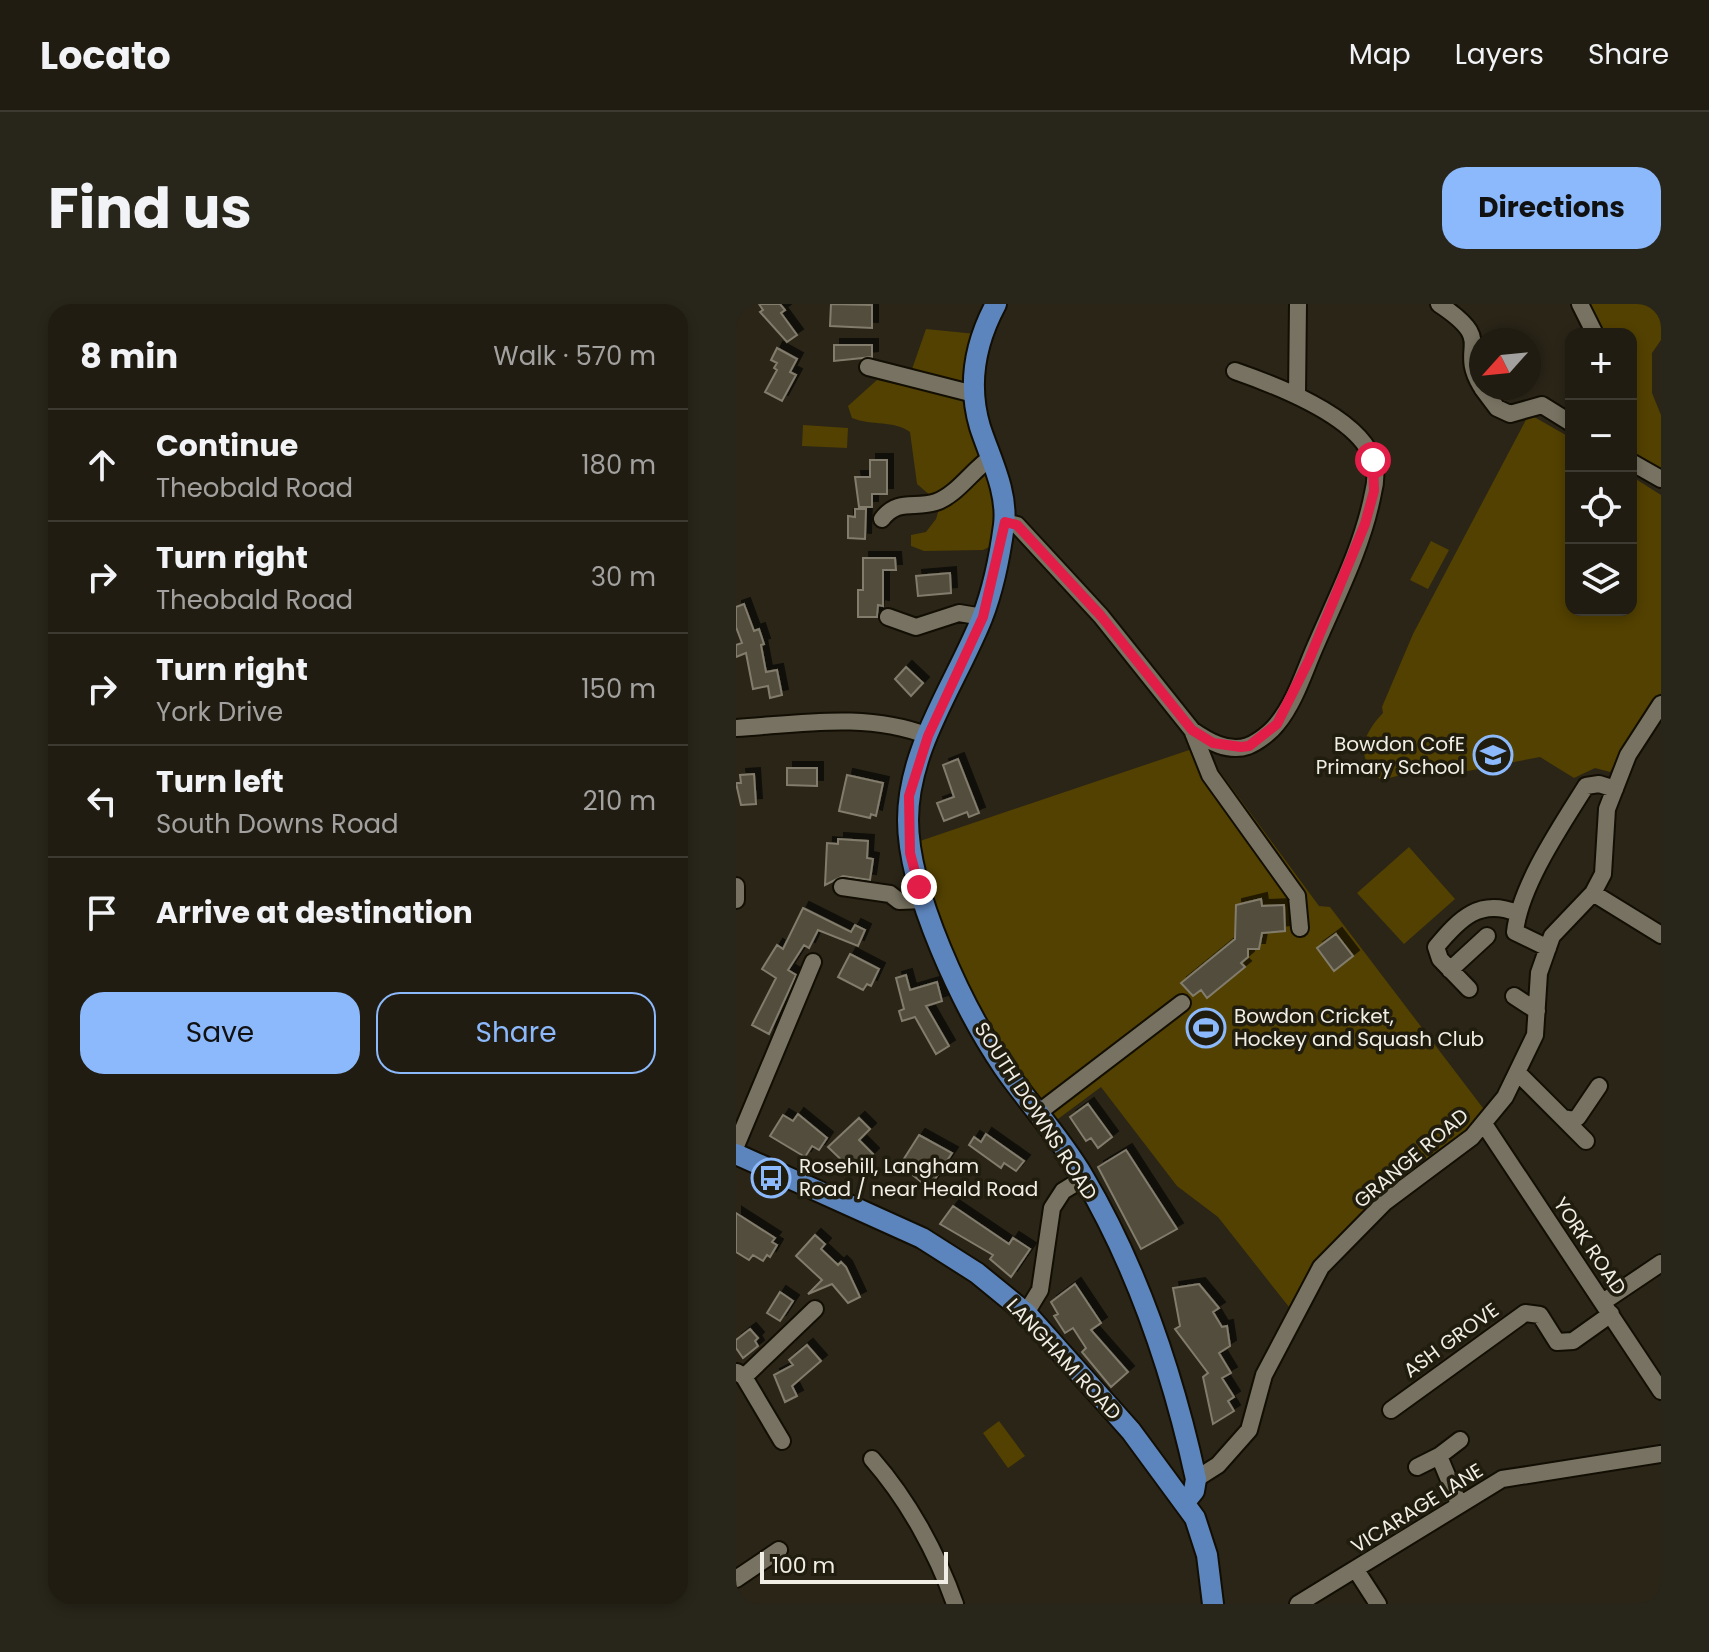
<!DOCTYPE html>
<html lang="en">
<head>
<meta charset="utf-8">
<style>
	body { margin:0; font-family:Poppins,sans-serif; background:#28251a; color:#f1f3f6 }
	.controls { position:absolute; right:24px; top:24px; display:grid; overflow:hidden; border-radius:16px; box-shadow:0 4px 12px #0003 }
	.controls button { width:72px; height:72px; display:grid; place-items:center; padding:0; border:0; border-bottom:2px solid #3d3a31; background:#201c11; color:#f1f3f6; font:40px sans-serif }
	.compass { position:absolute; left:733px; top:24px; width:72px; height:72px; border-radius:50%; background:#201c11; box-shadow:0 4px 12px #0003; rotate:243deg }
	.scale { position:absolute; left:24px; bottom:20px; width:188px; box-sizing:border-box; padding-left:8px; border:4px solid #f1eee5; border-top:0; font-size:22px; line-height:28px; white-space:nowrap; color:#f1eee5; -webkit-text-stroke:6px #201c0e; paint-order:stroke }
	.stop { position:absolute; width:24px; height:24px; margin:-18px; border:6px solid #e11d48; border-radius:50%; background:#fff }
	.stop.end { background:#e11d48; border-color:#fff; box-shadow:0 2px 8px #0008 }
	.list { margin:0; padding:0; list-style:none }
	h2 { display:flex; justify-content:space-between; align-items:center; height:104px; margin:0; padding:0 32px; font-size:34px }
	h2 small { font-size:26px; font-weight:400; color:#a2a19f }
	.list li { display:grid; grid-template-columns:52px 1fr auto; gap:24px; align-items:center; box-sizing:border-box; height:112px; padding:0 32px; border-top:2px solid #3d3a31 }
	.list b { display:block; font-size:30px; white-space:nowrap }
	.list p { margin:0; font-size:26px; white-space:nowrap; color:#a2a19f }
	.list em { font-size:26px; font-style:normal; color:#a2a19f }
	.actions { display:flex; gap:16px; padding:24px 32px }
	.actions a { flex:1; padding:18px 0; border:2px solid #8cb9fc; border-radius:24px; text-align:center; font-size:28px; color:#8cb9fc }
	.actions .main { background:#8cb9fc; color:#111 }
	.icon { flex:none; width:44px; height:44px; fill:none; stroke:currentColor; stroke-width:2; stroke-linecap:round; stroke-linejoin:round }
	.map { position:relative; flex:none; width:925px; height:1300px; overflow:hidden; border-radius:24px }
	header { display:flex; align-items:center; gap:48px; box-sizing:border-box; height:112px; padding:0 40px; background:#201c11; border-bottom:2px solid #3d3a31 }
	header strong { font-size:38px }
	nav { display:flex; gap:44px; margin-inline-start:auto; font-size:28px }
	.intro { display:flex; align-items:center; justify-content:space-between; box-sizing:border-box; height:192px; padding:0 48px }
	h1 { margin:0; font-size:56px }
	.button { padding:20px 36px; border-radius:24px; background:#8cb9fc; color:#111; font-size:28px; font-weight:700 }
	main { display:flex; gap:48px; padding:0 48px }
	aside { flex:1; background:#201c11; border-radius:24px; box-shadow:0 4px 12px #0003 }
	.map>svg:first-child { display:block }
	.green { fill:#534101 }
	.building { fill:#524d3e; stroke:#827c6c; stroke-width:2; filter:url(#shadow) }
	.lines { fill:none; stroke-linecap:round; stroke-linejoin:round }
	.minor-casing { stroke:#120e03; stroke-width:20 }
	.major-casing { stroke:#120e03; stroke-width:24 }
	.minor { stroke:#777261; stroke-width:16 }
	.major { stroke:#5d85bd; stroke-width:20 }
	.route { stroke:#e11d48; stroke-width:10 }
	.labels { text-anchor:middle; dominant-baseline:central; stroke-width:7; stroke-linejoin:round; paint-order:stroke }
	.poi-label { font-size:20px; fill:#f1eee5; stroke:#201c0e; text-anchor:start }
	.street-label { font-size:20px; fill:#f1eee5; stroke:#201c0e }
</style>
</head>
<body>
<header>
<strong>Locato</strong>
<nav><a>Map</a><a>Layers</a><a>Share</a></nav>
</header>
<div class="intro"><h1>Find us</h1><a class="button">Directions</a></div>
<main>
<aside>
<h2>8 min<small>Walk · 570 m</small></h2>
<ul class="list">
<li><svg class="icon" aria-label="ahead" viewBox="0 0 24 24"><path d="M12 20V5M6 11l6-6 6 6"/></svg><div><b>Continue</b><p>Theobald Road</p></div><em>180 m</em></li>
<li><svg class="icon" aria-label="right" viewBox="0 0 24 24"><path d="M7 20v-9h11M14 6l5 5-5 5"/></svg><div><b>Turn right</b><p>Theobald Road</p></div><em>30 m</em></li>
<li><svg class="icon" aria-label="right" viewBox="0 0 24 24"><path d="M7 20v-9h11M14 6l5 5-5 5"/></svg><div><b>Turn right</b><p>York Drive</p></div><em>150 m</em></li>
<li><svg class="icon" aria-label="left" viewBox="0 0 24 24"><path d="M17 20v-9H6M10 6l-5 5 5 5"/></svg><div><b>Turn left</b><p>South Downs Road</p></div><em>210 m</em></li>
<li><svg class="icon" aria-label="arrive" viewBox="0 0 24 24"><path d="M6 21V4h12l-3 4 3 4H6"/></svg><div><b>Arrive at destination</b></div></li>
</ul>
<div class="actions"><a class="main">Save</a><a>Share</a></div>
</aside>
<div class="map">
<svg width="925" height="1300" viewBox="0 0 925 1300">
	<defs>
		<filter id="shadow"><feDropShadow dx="6" dy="-6" stdDeviation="0" flood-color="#0009"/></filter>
	</defs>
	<rect width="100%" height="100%" fill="#2a2517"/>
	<path class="green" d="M851,0H925V36L916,49V89L925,111V168L895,148V30H866Z
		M190,25L240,30L231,83L175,68Z
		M141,76L234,97L244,149L206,189L196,193L181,180L174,128C158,116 136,122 116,114L112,102Z
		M793,110L835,134V306H895V172L925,191V389L874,468L859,464L838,474L804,453L701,473L698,463L645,476C618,453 626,431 647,409L646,403L677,330Z
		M67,121L112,124L111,144L66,142Z
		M248,168C263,182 259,223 255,242L247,246L188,247L175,242V231L190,228L200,215L203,205Z
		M695,237L713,246L692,285L674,276Z
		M465,442L583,602L594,603L750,808C682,881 602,907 553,1003L482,913L441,882L365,783L318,818C259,746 192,631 184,537Z
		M673,543L719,595L668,640L621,589Z
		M263,1117L289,1152L272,1164L247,1129Z"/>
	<path class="building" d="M23,0H44L49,6L45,9L61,31L51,38L24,8L27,6Z
		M95,0L136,1V24L94,22Z
		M98,41H136V53L98,57Z
		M41,44L61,55L54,68L60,71L46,97L29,88L41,66L38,64L41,59L35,56Z
		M134,156H151V190H136V203H123L119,173H134Z
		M119,205H130L129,235L112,234V212L119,213Z
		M127,254H159L160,266H147V302L142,301L141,313H122V286H127Z
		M214,269L215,289L182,292L180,272Z
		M8,300L18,327L23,325L28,340L25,341L30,368L41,366L46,391L34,394L32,382L17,385L10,349L0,353V341L6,339L0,323V303Z
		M170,363L187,379L175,392L159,375Z
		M222,455L243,509L233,513L231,508L208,517L201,499L218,493L207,461Z
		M51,464H81V482L51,481Z
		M18,470L20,500L5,501L0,479H5L4,471Z
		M111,471L147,479L140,512L135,510L134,514L103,507Z
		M102,535L132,537L131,554L137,555L134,576L107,572L89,581L91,539L102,540Z
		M525,595L526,602L548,601L549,627L526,629L523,645H512V653L505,659L509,663L471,694L465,686L457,692L445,679L499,635L500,601Z
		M67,604L115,628L119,621L129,626L122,642L82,626L73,644L68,641L52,666L60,671L33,730L16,721L40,674L26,665L41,641L47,645Z
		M600,630L617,652L598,667L581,644Z
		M114,650L143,665L135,682L131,680L127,686L102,673Z
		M170,671L174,686L201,678L206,697L190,702L213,742L200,750L179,713L166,717L163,707L168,705L160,674Z
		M352,800L376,833L362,844L355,834L350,837L334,813Z
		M62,810L91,834L83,846L76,842L69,853L34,832L47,811L57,817Z
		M123,814L134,825L123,836L137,850L119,869L92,843Z
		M250,830L288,857L280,867L268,859L265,864L233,841L238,833L245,838Z
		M183,831L216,849L193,884L164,861Z
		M390,846L441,925L405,945L362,863Z
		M217,902L273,940L277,934L294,945L275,973L254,955L257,951L204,920Z
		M0,909L39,934L36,938L41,941L34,953L31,951L27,957L17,951L13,956L0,948Z
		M79,931L89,940L85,945L102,961L105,958L110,963L124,993L112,999L96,980L72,990L86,976L60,952Z
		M339,980L365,1019L355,1026L392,1068L375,1083L346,1048L350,1044L337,1024L329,1029L318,1012L322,1010L315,998Z
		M463,980L483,1004L477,1008L486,1023L491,1022L494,1042L483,1049L495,1069L486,1074L498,1093L492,1097L498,1107L477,1120L467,1073L472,1069L439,1025L444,1022L437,984Z
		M44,988L57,997L44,1017L31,1009Z
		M14,1025L22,1034L19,1037L22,1042L7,1054L0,1044V1036Z
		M71,1041L85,1057L56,1082L61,1092L49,1098L38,1071L57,1061L53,1056Z"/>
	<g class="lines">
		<g class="minor-casing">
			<path id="minor" d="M703,0C762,39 720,41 745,82
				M844,0L859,30
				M132,63L238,90
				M746,84L761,104L774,110L806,101L835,119
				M561,91L562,0
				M895,158L925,175
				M146,215C162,194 179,205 200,198C221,191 237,165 256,153
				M269,218L281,221L365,312L456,426L474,471L561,592L564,624
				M152,313L180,323L223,309L247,313
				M0,424C64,420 131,408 192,432
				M456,426C472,437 492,449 512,442C522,438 535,428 541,420C559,398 568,368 579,343C600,294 627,242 637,189C640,178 640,164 636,153C619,111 539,81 499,67
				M0,582V596
				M106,583L154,590L163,597L187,596
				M857,589L925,631
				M812,644L779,628C784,582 825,522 850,482L863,480L879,485
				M714,666L751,632
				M733,685L704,655L700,643C724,614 744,594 781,609
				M778,692L801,707
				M782,769L850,837
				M302,809L446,699
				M828,814L838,816L842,813L863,782
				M748,820L925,1087
				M0,842L77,658
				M867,998L925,959
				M290,1009L304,986L316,904L327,887L348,874
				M1,1068L8,1073L46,1137
				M8,1073L79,1005
				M655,1106L789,1009L804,1011L821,1038L837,1037L875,1010
				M703,1152L724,1136
				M136,1155C172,1196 201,1249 219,1300
				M681,1163L703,1152L723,1200
				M460,1175L482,1161L513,1126L528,1071L585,963L649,898L736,833L769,793L799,731L803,669L816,632L857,589L867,570L871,505L892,451L925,400
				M620,1266L642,1300
				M0,1275L43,1246
				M562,1300L766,1175L925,1150"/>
		</g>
		<g class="major-casing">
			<path id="major" d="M260,0C239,39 231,79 244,123C254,154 272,187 268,221C264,251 257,286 246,314C220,379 172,444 172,516C172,588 227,704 268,764C293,800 324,833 347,872C402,965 437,1070 460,1175L458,1187L449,1198
				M0,850L186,934L241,969L290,1009L395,1127L459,1214L471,1251L477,1300"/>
		</g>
		<use href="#minor" class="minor"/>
		<use href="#major" class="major"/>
	</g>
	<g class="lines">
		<path class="route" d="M183,583L174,549L173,492L192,432L247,313L269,218L281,221L365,312L456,426L477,439L505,443L513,442L541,420L573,356L629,220L638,187L637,156"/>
	</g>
	<defs>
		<g id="school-ring" transform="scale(2)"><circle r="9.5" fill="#201c0e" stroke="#8cb9fc" stroke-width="1.5"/><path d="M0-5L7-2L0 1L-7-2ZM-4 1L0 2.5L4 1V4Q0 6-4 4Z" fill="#8cb9fc"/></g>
		<g id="stadium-ring" transform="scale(2)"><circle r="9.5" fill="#201c0e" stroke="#8cb9fc" stroke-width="1.5"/><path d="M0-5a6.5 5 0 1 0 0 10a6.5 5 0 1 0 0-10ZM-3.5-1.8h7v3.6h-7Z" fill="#8cb9fc"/></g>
		<g id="bus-ring" transform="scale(2)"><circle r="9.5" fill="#201c0e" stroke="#8cb9fc" stroke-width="1.5"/><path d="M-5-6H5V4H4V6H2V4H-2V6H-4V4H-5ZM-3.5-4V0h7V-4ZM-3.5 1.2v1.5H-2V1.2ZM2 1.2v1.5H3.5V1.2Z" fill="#8cb9fc"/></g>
	</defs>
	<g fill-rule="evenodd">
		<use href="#school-ring" x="757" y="451"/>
		<use href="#stadium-ring" x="470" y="724"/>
		<use href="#bus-ring" x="35" y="874"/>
	</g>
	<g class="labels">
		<g class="poi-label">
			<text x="729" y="440" text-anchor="end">Bowdon CofE<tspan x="729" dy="23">Primary School</tspan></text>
			<text x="498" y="712">Bowdon Cricket,<tspan x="498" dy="23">Hockey and Squash Club</tspan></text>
			<text x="63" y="862">Rosehill, Langham<tspan x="63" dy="23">Road / near Heald Road</tspan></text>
		</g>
		<g class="street-label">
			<text transform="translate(300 807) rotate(57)">SOUTH DOWNS ROAD</text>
			<text transform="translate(675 854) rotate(-40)">GRANGE ROAD</text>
			<text transform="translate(854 942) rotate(56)">YORK ROAD</text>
			<text transform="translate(715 1036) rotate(-36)">ASH GROVE</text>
			<text transform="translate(328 1055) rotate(47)">LANGHAM ROAD</text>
			<text transform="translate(681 1204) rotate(-32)">VICARAGE LANE</text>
		</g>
	</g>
</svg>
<div class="controls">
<button>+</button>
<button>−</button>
<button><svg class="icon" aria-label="locate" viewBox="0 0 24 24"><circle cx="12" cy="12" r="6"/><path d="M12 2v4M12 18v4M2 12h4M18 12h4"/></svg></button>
<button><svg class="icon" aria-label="layers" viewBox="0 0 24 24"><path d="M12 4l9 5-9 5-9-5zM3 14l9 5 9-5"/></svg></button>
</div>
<svg class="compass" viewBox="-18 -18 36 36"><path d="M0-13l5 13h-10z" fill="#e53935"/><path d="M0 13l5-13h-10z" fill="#a2a19f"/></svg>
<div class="scale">100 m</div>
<div class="stop" style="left:637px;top:156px"></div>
<div class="stop end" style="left:183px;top:583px"></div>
</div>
</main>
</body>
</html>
